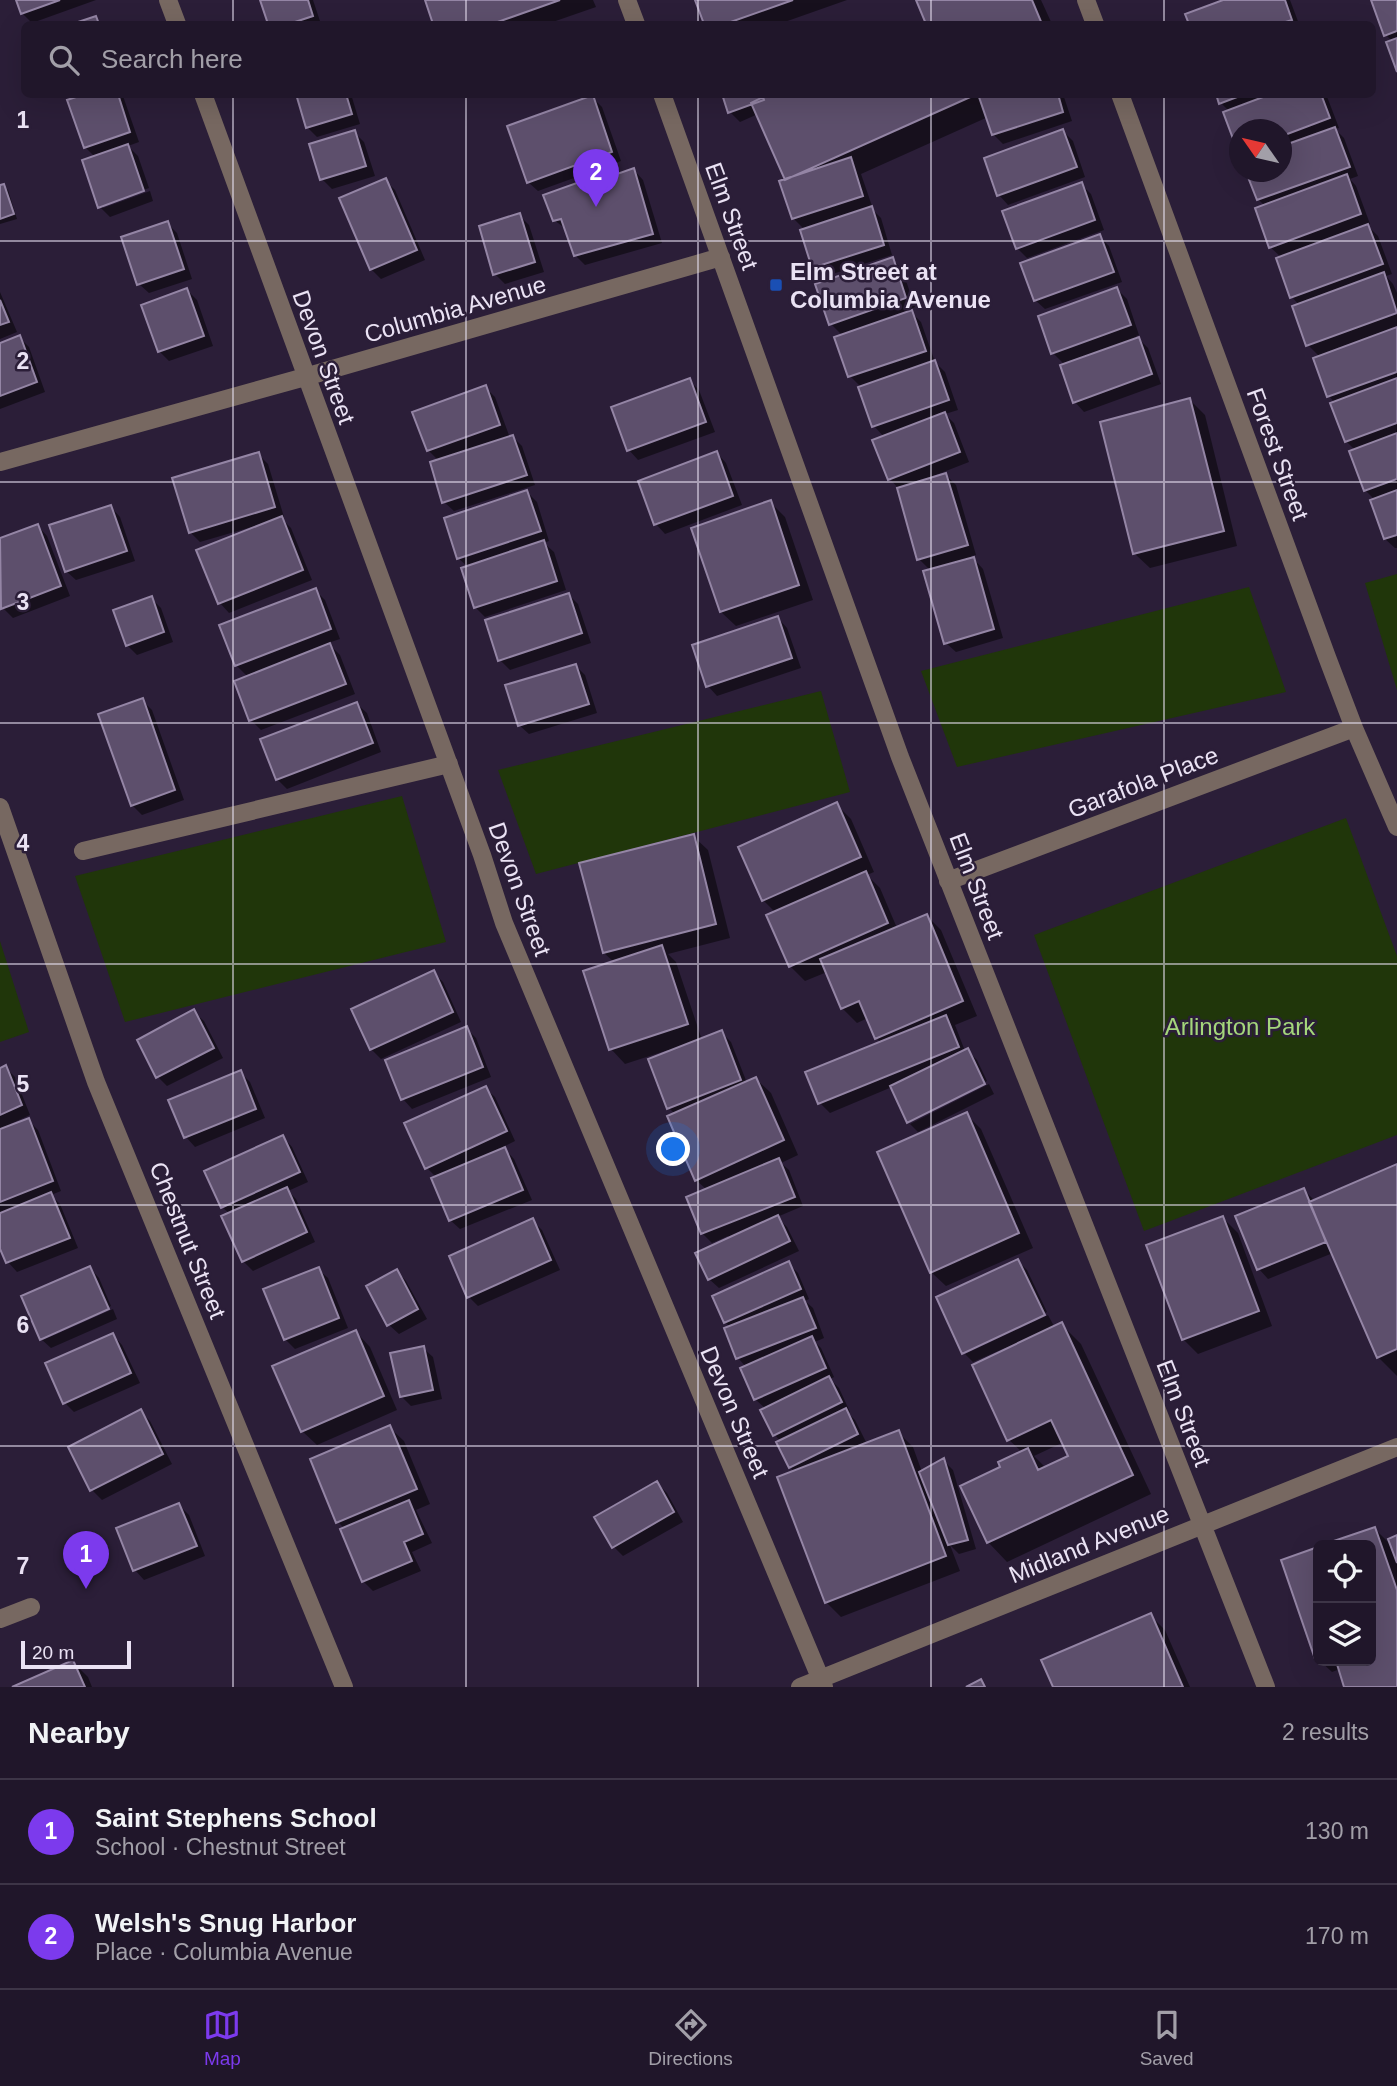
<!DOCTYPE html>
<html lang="en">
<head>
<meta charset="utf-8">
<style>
	body { margin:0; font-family:Arial,sans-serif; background:#281f32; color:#f1f3f6 }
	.controls { position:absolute; right:21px; bottom:21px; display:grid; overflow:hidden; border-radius:10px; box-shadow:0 7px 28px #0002 }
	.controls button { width:63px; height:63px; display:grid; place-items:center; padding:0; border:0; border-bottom:2px solid #3d3547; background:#20162a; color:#f1f3f6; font:35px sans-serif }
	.compass { position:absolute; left:1229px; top:119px; width:63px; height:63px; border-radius:50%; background:#20162a; box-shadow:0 7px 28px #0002; rotate:304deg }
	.scale { position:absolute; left:21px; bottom:18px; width:110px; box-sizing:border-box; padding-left:7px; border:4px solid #eae2f4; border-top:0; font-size:19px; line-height:24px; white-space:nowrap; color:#eae2f4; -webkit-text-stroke:5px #2b1e38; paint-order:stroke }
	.you { position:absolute; left:674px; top:1150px; width:24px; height:24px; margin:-18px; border:5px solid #fff; border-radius:50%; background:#1a73e8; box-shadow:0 0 0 10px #1a73e833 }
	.badge { display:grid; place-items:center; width:46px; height:46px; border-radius:50%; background:#7c3aed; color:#fff; font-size:23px; font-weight:700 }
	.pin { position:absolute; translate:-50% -58px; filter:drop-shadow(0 2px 4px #0008) }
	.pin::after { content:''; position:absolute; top:37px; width:24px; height:21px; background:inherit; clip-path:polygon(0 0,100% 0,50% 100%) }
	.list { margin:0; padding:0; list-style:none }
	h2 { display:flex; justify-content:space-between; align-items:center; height:91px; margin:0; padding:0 28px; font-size:30px }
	h2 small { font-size:23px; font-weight:400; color:#a29fa8 }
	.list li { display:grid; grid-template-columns:46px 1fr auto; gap:21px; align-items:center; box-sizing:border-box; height:105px; padding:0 28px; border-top:2px solid #3d3547 }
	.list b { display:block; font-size:26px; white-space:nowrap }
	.list p { margin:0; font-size:23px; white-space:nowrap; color:#a29fa8 }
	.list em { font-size:23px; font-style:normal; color:#a29fa8 }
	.icon { flex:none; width:38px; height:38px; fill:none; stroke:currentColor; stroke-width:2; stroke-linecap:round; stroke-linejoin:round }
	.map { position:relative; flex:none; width:1397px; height:1687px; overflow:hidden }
	.search { position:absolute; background:#20162a; box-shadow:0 7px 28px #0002; left:21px; right:21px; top:21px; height:77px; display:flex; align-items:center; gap:18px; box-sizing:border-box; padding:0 24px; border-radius:10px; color:#a29fa8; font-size:26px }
	.sheet { height:301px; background:#20162a }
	nav { display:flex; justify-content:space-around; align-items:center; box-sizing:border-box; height:98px; border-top:2px solid #3d3547; background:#20162a; font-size:19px; color:#a29fa8 }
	nav a { display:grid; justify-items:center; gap:4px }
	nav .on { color:#7c3aed }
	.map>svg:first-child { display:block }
	.green { fill:#20360a }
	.shadow { fill:#0007; fill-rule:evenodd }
	.building { fill:#5d4f6c; stroke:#9485a5; stroke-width:2 }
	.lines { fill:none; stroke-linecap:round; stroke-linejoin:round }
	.minor { stroke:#776861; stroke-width:18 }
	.grid { fill:none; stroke:#eae2f4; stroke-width:2; stroke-opacity:0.55 }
	.transit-dot { fill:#1a4fb4; stroke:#2b1e38; stroke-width:2.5 }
	.labels { text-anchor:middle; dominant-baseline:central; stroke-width:5; stroke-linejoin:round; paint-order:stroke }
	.street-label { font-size:24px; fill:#eae2f4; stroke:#2b1e38 }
	.poi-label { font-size:24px; font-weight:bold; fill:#eae2f4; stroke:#2b1e38; text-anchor:start }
	.park-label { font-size:24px; fill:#a4d67b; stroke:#2b1e38 }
	.grid-label { font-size:23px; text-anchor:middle; font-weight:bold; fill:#eae2f4; stroke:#2b1e38; stroke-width:5; stroke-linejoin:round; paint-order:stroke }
</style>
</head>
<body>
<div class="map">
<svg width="1397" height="1687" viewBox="0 0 1397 1687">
	<rect width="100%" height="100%" fill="#2b1e38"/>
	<path class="green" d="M1397,574V690L1365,583Z
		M1249,587L1286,692L957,767L921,671Z
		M821,691L850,792L536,874L498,770Z
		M402,796L446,942L125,1022L75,876Z
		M1346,818L1397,956V1135L1144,1231L1034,935Z
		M0,941L29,1032L0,1042Z"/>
	<path class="shadow" d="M18,0H96L32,23L22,13Z
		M262,0H313L321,24H270Z
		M427,0H593L596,7L547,24H435Z
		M697,0H847L779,24H706Z
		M918,0H1041L1052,24H929Z
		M1228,0H1290L1299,24H1191L1187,15Z
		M1373,0H1397V67L1392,41L1386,35Z
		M90,94L123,96L139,142L128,146L138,156L149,188L103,204V208L150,191L153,201L110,217L100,207L95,157L85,147Z
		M298,94H351L360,124L317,137L307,127Z
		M724,94H767L768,97L773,94H1063L1072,121L1003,144L993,134L988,117L861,174L872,206H869L881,218L892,255L823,277L814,267L805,230L793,218L787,180L758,114L740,122L730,112Z
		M1218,94H1326L1339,128L1335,129L1344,138L1358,176L1350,179L1356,186L1370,224L1367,225L1378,236L1392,274L1386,276L1393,284L1397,293V548H1395L1385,539L1375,500L1365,490L1355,450L1346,441L1335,403L1329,396L1320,357L1308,345L1299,305L1292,297L1282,258L1270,247L1265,206L1258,199L1248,172H1282V130L1230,112L1221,103Z
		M592,97L602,107L621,161L538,191L528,182Z
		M1063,131L1073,141L1085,177L1008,205L999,195Z
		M354,132L364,142L375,176L332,189L322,179L311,145Z
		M634,170L643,180L662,243L585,265L575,255L566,229L554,220L598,177L602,182Z
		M385,180L395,190L425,260L381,279L371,269Z
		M1081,184L1091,194L1104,230L1027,258L1017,248Z
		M3,186L8,190L17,219L0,224V187Z
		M519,215L529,225L544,272L505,284L495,274Z
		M167,223L177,233L192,279L149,293L139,284Z
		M1099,236L1109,246L1122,282L1045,309L1035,300Z
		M892,259L902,269L915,307L909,310L921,322L935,362L945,372L958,410L945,414L954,423L969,462L928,478V481L946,475L956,485L976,555L971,556L983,569L1003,638L956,652L946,643L931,571L919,559L898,488L890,479L884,437L874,426L860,386L850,376L843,336L831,324Z
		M1117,289L1127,299L1139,335L1136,336L1148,348L1161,384L1084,412L1075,402L1065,365L1053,353Z
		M187,290L197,300L213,346L169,361L159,351Z
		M0,292L17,332L0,339Z
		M20,338L29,347L45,392L0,409V345Z
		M689,380L699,390L715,432L638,460L629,450Z
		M485,387L495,397L510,438L513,437L522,446L535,485L454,511L444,502L439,461L428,450Z
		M1190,400L1205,415L1237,546L1150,568L1135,554L1102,423Z
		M717,453L726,463L742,505L665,534L656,524Z
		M258,454L268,464L284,517L281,518L291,528L312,580L229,613L220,603L199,551L256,528L255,526L200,542L190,532Z
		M527,492L537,502L549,541L544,543L554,552L566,590L485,617L475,607L468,567L458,558Z
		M770,502L785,517L813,600L736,626L721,612L693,529Z
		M111,507L120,517L135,561L76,580L66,571Z
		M38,526L47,536L70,596L13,618L3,608L0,601V540Z
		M315,590L325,600L340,639L328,643L340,655L355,694L261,730L251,720L248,677L236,665Z
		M569,595L578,604L591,643L510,670L500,660Z
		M151,598L161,608L173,642L137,655L127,645Z
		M778,618L787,628L801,668L717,696L708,686Z
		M576,666L585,675L597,713L529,734L519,725Z
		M142,700L152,710L184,800L142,815L132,805Z
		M357,704L367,713L381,752L287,789L277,779Z
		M836,804L851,819L874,872L867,875L880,888L897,928L927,916L941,930L977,1016L955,1025L965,1051L967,1050L977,1060L987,1081L910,1120V1124L892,1087L830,1113L820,1103L882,1043L876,1038L868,1018L857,1023L842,1008L827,972L805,981L790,966L776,913L763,900Z
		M693,836L708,850L730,938L668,954L676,962L702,1040L721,1032L731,1042L747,1083L756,1079L771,1093L798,1155L781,1163L789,1170L803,1206L777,1217L787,1227L799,1251L719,1288L709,1279L729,1239L728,1236L712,1243L702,1233L707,1190L696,1180L675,1114L669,1108V1053L668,1050L625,1064L611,1049L615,963L604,953Z
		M433,972L443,982L461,1022L381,1059L371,1049Z
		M194,1012L204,1021L223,1058L167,1086L158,1077Z
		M466,1028L476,1038L491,1077L412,1109L403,1099Z
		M5,1067L15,1077L30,1115L10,1124L11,1127L28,1120L38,1130L61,1191L51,1195L60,1204L78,1248L17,1272L8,1262L0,1244V1070Z
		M240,1072L250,1082L265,1118L195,1147L186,1137L171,1101Z
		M989,1084L994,1094L918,1132L910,1124Z
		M485,1088L495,1097L515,1141L503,1147L514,1159L532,1200L460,1229L450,1220L437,1178L427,1168Z
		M966,1114L981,1129L1033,1248L946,1286L931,1272Z
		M283,1137L292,1147L308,1182L288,1191L296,1199L315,1242L253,1271L243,1261L230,1214L222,1207Z
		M1397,1166V1376L1378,1357L1333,1253L1268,1279L1259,1269L1304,1190L1314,1200Z
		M1223,1218L1238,1233L1272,1326L1198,1354L1183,1339Z
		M532,1220L542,1230L560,1270L478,1306L469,1297Z
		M1018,1261L1027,1270L1047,1312L965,1350V1354L1048,1315L1055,1328L1062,1325L1081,1344L1151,1494L1007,1562L988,1542L1003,1467L1022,1452L1009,1440L1006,1351L1005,1348L973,1362L964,1353ZM1064,1442L1070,1457L1046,1468L1034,1456Z
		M788,1263L798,1273L809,1299L805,1301L813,1308L824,1338L815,1342L821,1348L834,1377L830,1379L839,1388L850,1412L848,1413L855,1420L867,1444L898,1432L913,1447L922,1472L944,1461L953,1470L976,1549L959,1554L950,1545L960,1571L841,1617L826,1602L795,1472L790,1467L781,1442L775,1435L766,1409L755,1399L746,1367L738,1358L726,1329L730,1327L725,1322Z
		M90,1268L99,1278L111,1306L43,1336V1340L113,1309L117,1319L51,1348L41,1339Z
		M318,1269L328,1278L348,1328L295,1349L285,1339Z
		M397,1271L406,1281L427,1319L399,1334L389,1325Z
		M356,1332L370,1347L397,1410L317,1445L302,1431Z
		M113,1335L122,1345L140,1383L74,1412L65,1403Z
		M423,1348L433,1357L442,1399L411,1406L401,1396Z
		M140,1411L150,1421L172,1464L102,1500L92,1490L70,1448Z
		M389,1427L404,1441L430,1504L416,1510L432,1543L412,1552L421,1571L373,1591L363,1581L345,1529L338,1522Z
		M657,1483L667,1493L683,1522L623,1556L613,1546Z
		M179,1505L189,1515L205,1556L144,1580L135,1570L118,1529Z
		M1375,1529L1394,1548L1397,1537V1687H1346L1340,1669L1332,1672L1320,1661H1371V1545H1328Z
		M1318,1549V1659L1283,1561Z
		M1150,1615L1165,1630L1190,1687H1055Z
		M73,1662L88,1677L92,1687H16Z"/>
	<path class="building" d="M16,0H60L21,14Z
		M260,0H308L313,16L289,24H268Z
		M425,0H560L492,24H433Z
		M695,0H793L725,24H704Z
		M916,0H1032L1042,24H926Z
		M1223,0H1285L1292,20L1279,24H1189L1185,14Z
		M1371,0H1397V31L1384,36Z
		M96,16L99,24H72Z
		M1397,38V72L1386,42Z
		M85,94H118L130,132L84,148L67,100Z
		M296,94H346L352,114L306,128Z
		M722,94H762L764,100L728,113Z
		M769,94H977L785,180L751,103Z
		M986,94H1058L1063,112L992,135L979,97Z
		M1216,94H1245L1219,104Z
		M1271,94H1321L1330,118L1282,136V130H1240V152H1238L1223,112Z
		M593,95L612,152L527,183L507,126Z
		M1335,127L1350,167L1257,200L1246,172H1282V146Z
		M1063,129L1077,167L997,196L984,158Z
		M355,130L366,166L320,180L309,144Z
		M128,144L144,191L98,208L82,160Z
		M851,157L863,196L792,219L779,181Z
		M634,168L653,234L574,256L561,219L553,221L543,195L599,175L600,180Z
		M1347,174L1361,214L1269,248L1255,208Z
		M386,178L417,250L370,270L339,198Z
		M1082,182L1095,220L1016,249L1002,211Z
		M4,184L14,214L0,219V185Z
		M872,206L884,245L812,268L800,230Z
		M520,213L535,262L493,275L479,226Z
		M168,221L184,269L137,285L121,237Z
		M1368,224L1383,264L1290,298L1276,258Z
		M1100,234L1114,272L1034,301L1020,263Z
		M893,257L906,298L829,325L815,284Z
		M1384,272L1397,313L1306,346L1292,306Z
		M1117,287L1131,325L1051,354L1038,316Z
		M187,288L204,336L158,352L141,305Z
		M0,300L9,322L0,325Z
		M912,310L926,351L848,377L834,337Z
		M1397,327V372L1327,397L1313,358Z
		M20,335L37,382L0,396V343Z
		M1139,337L1152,374L1073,403L1060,365Z
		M935,360L949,400L872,427L858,387Z
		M690,378L706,422L627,451L611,407Z
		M1397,378V423L1345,442L1330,403Z
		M486,385L500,425L427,451L412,412Z
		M1190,398L1224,531L1133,554L1100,422Z
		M945,412L960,452L888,480L872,440Z
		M1397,433V479L1364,491L1349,451Z
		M513,435L527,475L442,503L430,462Z
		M717,451L733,496L654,525L638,481Z
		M259,452L275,507L189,533L172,478Z
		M946,473L968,545L917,560L897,488Z
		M527,490L541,531L457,559L444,518Z
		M1397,490V535L1384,539L1370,500Z
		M771,500L799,585L720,612L691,528Z
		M111,505L127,551L65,572L49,525Z
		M282,516L303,570L218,604L196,550Z
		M38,524L61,586L1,609L0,538Z
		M544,540L557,581L474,608L461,568Z
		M974,557L994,629L944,644L923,571Z
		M316,588L331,629L235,666L219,625Z
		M569,593L582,633L498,661L485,620Z
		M152,596L164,632L126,646L113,610Z
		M778,616L792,658L706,687L692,645Z
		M330,643L346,684L249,721L234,681Z
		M576,664L589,704L518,726L505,685Z
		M143,698L175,790L131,806L98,714Z
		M357,702L373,743L276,780L260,739Z
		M837,802L861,857L762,901L738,847Z
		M694,834L716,924L603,953L579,863Z
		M866,871L888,923L789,967L766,915Z
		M927,914L963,1001L875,1039L859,1001L841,1009L820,959Z
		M662,945L688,1024L609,1050L583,971Z
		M434,970L453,1012L370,1050L351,1009Z
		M194,1009L214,1048L156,1078L137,1040Z
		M946,1015L959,1047L818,1104L805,1072Z
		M467,1026L483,1067L401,1100L385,1060Z
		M722,1030L741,1080L667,1109L648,1059Z
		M968,1048L985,1084L907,1123L890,1086Z
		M6,1065L22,1105L0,1115V1068Z
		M241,1070L256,1109L184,1138L168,1100Z
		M756,1077L784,1140L695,1181L667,1116Z
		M486,1086L507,1131L425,1169L404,1123Z
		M967,1112L1019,1233L930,1273L877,1152Z
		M29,1118L53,1181L0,1202V1129Z
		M283,1135L300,1172L221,1208L204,1171Z
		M505,1147L523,1190L449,1221L431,1178Z
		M779,1158L795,1197L701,1234L686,1197Z
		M1397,1164V1349L1377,1358L1309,1202Z
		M287,1187L307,1232L242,1262L221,1216Z
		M1304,1188L1326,1242L1257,1270L1235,1216Z
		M51,1192L70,1238L6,1263L0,1249V1213Z
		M778,1215L790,1241L708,1280L695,1253Z
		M1223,1216L1259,1311L1182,1340L1146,1245Z
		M533,1218L551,1260L467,1298L449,1256Z
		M1018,1259L1045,1315L962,1354L936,1297Z
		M789,1261L801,1289L724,1323L712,1296Z
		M90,1266L109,1309L40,1340L21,1296Z
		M319,1267L339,1318L284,1340L263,1289Z
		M397,1269L418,1309L387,1326L366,1286Z
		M803,1297L816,1328L736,1359L724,1328Z
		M1062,1322L1133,1475L987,1543L960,1486L1000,1467L998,1462L1028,1448L1038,1470L1068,1456L1051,1420L1007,1441L972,1365Z
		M356,1330L384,1396L301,1432L272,1366Z
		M113,1333L131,1373L63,1404L45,1363Z
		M812,1336L826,1368L754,1400L740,1368Z
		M424,1346L433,1390L400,1397L390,1353Z
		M829,1376L842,1402L773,1436L760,1410Z
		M846,1408L858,1434L789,1468L776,1442Z
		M141,1409L163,1454L90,1491L68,1447Z
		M390,1425L417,1489L336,1523L310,1459Z
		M899,1430L946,1556L825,1603L777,1477Z
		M944,1458L968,1540L948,1545L919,1472Z
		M657,1481L674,1512L612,1548L594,1517Z
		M409,1500L423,1534L404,1542L412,1561L362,1582L340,1529Z
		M179,1503L197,1546L133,1571L116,1528Z
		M1375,1527L1397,1590V1687H1344L1336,1661H1371V1545H1322Z
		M1397,1535V1563L1388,1539Z
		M1318,1547V1658L1315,1659L1281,1560Z
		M1151,1613L1183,1687H1053L1041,1660Z
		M73,1660L85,1687H12Z
		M981,1679L985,1687H966Z"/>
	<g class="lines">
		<path class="minor" d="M168,0L177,24
			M627,0L636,24
			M1086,0L1095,24
			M203,94L482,855L504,923L824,1687
			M662,94L900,757L1266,1687
			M1120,94L1327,657L1354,728L1397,827
			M0,462L305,377L721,257
			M0,807L96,1082L344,1687
			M83,851L449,764
			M948,881L1354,728
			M0,1619L31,1607
			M800,1687L1397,1447"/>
	</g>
	<path class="grid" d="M233,0V24M466,0V24M698,0V24M931,0V24M1164,0V24M233,94V1687M466,94V1687M698,94V1687M931,94V1687M1164,94V1687M0,241H1397M0,482H1397M0,723H1397M0,964H1397M0,1205H1397M0,1446H1397"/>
	<rect class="transit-dot" x="769" y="278" width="14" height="14" rx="3.5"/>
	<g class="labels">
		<g class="street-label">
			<text transform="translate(732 216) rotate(70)">Elm Street</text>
			<text transform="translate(455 309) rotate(-16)">Columbia Avenue</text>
			<text transform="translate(324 357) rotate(70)">Devon Street</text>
			<text transform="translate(1278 454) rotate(70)">Forest Street</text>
			<text transform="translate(1143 782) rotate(-21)">Garafola Place</text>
			<text transform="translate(977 886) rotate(69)">Elm Street</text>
			<text transform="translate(520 889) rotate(70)">Devon Street</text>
			<text transform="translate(188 1240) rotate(68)">Chestnut Street</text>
			<text transform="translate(735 1412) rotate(67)">Devon Street</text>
			<text transform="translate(1184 1413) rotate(69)">Elm Street</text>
			<text transform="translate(1089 1544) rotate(-22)">Midland Avenue</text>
		</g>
		<g class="poi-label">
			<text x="790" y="271">Elm Street at<tspan x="790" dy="28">Columbia Avenue</tspan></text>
		</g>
		<g class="park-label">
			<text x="1240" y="1026">Arlington Park</text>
		</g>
	</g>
	<g class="grid-label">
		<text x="23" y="128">1</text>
		<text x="23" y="369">2</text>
		<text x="23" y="610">3</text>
		<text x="23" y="851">4</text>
		<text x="23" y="1092">5</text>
		<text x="23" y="1333">6</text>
		<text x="23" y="1574">7</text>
	</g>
</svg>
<div class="controls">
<button><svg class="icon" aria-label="locate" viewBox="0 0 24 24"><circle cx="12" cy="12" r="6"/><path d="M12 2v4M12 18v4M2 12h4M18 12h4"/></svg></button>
<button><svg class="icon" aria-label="layers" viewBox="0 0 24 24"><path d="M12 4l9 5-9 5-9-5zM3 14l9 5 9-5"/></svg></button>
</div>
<svg class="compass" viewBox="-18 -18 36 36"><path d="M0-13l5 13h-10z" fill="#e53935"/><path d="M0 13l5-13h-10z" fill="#a29fa8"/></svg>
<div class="scale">20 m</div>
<div class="you"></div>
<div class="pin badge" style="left:86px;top:1589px">1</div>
<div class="pin badge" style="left:596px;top:207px">2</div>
<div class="search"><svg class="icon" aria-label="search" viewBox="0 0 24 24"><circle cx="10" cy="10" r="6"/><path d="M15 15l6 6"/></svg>Search here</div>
</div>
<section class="sheet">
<h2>Nearby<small>2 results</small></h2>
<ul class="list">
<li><span class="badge">1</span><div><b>Saint Stephens School</b><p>School · Chestnut Street</p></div><em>130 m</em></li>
<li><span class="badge">2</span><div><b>Welsh's Snug Harbor</b><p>Place · Columbia Avenue</p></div><em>170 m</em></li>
</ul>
</section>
<nav>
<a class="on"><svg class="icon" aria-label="map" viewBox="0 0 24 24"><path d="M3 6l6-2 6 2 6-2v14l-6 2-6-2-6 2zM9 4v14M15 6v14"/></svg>Map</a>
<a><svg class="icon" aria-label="directions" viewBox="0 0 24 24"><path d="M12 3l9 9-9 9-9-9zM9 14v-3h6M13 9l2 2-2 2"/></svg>Directions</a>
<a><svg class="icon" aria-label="saved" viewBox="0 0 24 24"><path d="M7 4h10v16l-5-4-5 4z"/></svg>Saved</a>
</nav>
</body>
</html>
